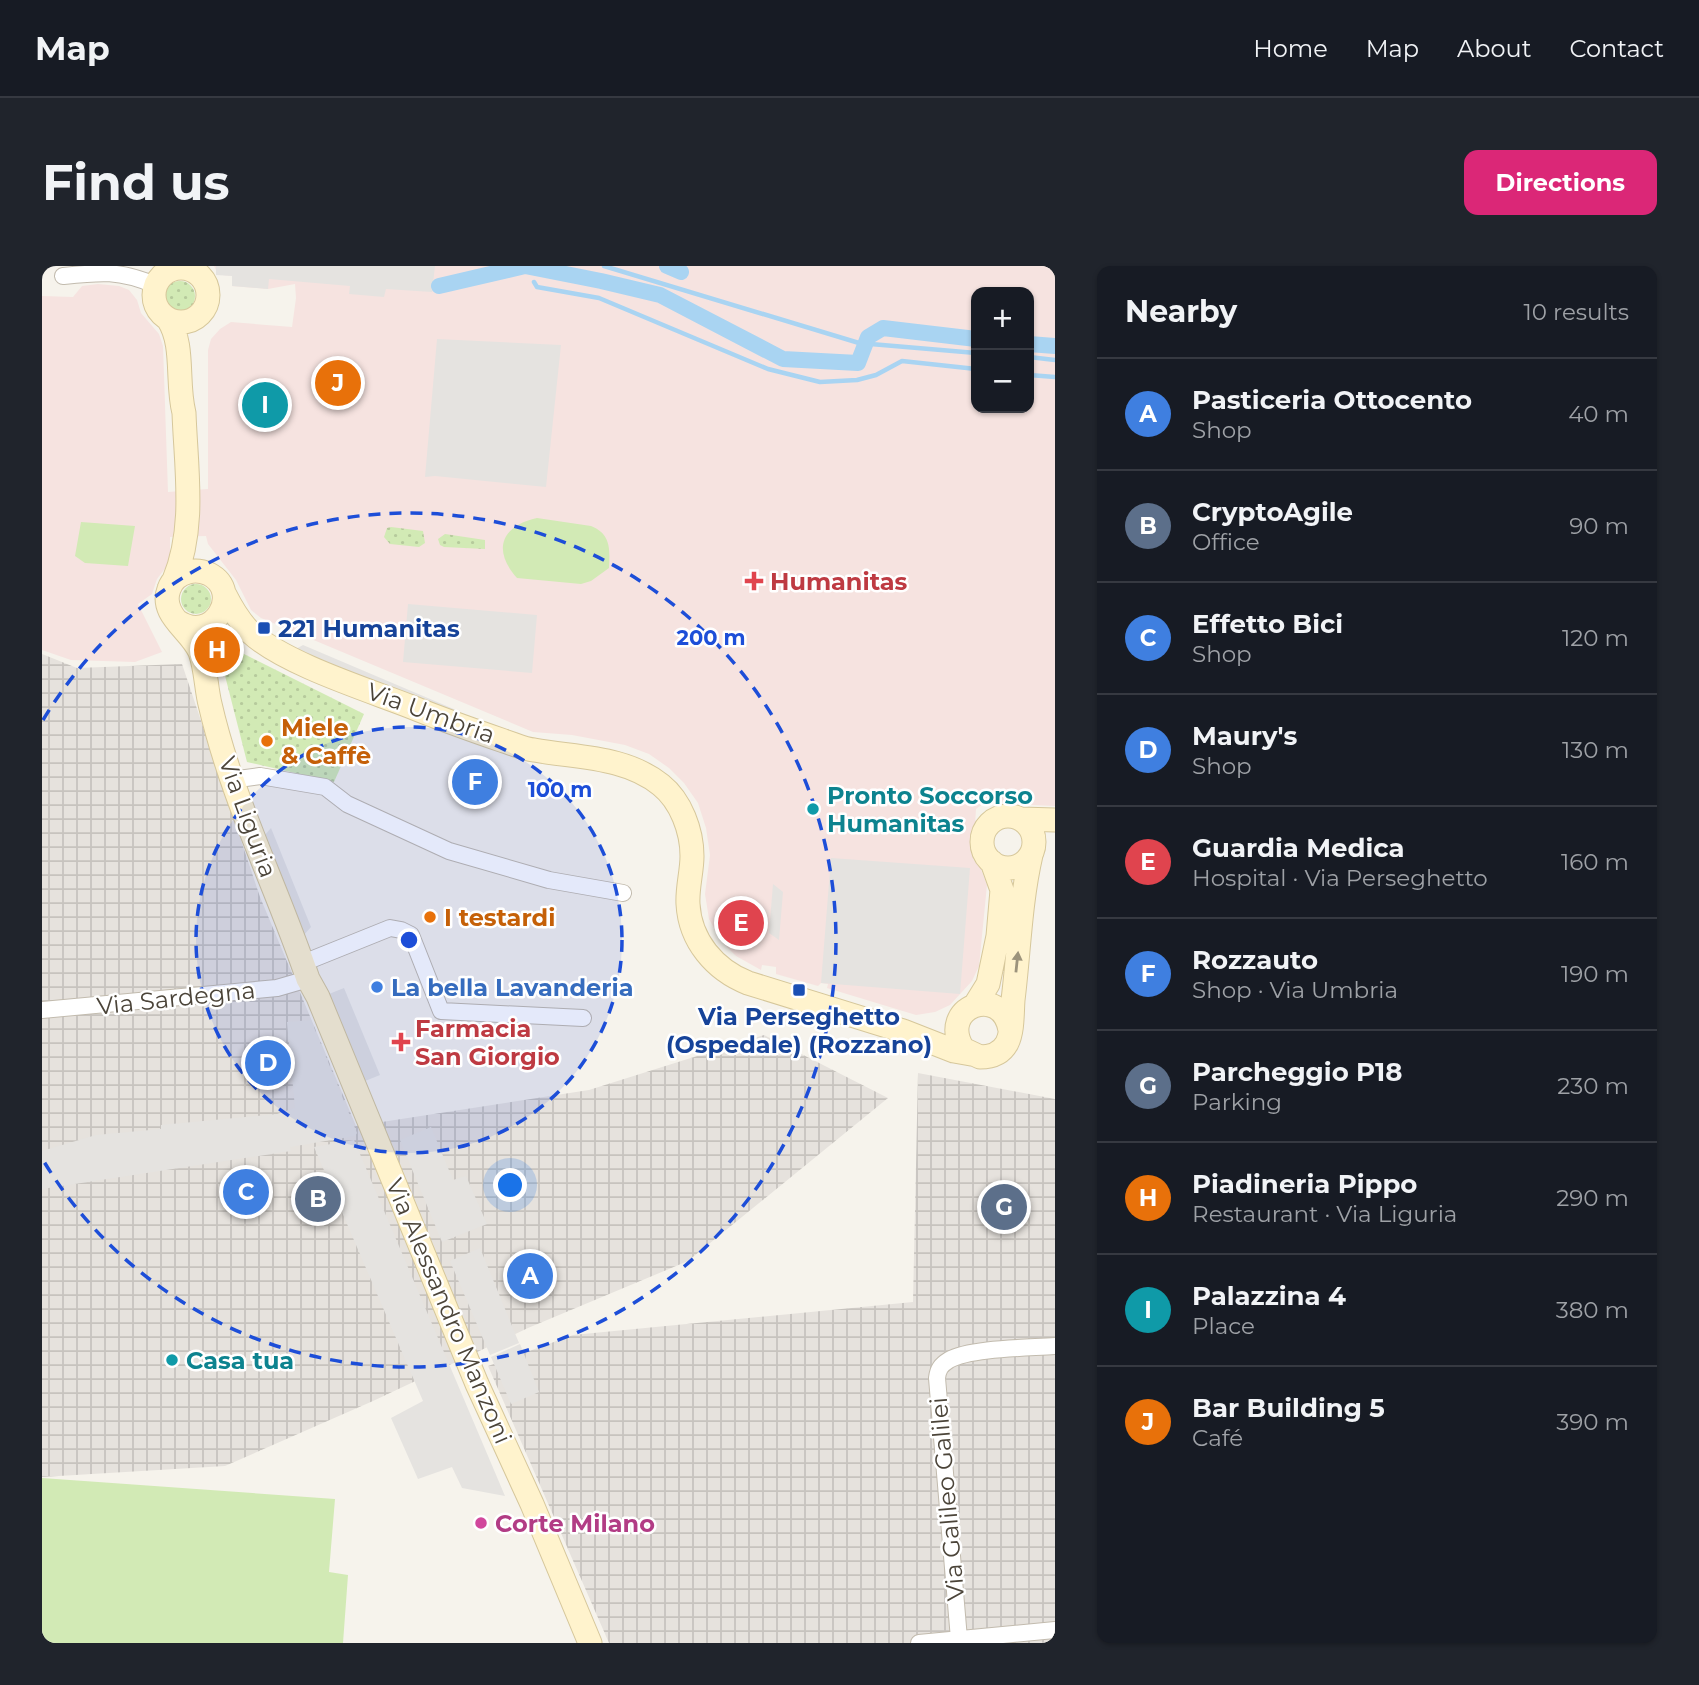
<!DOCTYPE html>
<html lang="en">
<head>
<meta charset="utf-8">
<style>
	body { margin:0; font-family:Montserrat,sans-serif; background:#20242c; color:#f1f3f6 }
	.controls { position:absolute; right:21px; top:21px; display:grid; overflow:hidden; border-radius:14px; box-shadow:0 2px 5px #0004 }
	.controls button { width:63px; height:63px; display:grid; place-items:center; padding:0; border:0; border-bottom:2px solid #363941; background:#171b24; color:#f1f3f6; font:35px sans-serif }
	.you { position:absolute; left:469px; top:920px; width:24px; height:24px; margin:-18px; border:5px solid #fff; border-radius:50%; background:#1a73e8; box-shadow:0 0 0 10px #1a73e833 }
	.badge { display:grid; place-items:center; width:46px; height:46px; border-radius:50%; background:#db2777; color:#fff; font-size:23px; font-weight:700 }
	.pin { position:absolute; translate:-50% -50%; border:4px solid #fff; box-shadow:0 2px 7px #0006 }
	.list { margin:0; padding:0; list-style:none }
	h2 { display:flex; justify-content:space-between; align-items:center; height:91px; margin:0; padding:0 28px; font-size:30px }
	h2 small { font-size:23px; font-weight:400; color:#9ea1a6 }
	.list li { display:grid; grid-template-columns:46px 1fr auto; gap:21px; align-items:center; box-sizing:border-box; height:112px; padding:0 28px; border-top:2px solid #363941 }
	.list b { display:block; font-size:26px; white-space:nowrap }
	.list p { margin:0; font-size:23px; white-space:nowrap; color:#9ea1a6 }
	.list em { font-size:23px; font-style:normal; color:#9ea1a6 }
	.map { position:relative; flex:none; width:1013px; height:1377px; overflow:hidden; border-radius:14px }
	header { display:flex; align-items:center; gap:42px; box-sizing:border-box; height:98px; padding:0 35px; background:#171b24; border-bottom:2px solid #363941 }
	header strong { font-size:33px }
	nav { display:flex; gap:38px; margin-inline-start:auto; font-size:24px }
	.intro { display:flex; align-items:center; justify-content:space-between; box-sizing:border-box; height:168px; padding:0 42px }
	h1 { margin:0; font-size:49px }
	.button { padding:18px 32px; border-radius:14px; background:#db2777; color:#fff; font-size:24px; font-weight:700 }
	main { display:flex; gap:42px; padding:0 42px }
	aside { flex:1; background:#171b24; border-radius:14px; box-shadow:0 2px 5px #0004 }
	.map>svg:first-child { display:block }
	.industrial { fill:url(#industrial-grid) }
	.medical { fill:#f6e3e0; fill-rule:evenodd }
	.grass { fill:url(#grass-dots) }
	.garden { fill:#d2eab5 }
	.parking { fill:#e5e3e0 }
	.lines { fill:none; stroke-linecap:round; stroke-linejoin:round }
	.stream { stroke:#a9d4f2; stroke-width:4.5 }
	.canal { stroke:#a9d4f2; stroke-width:16 }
	.street-casing { stroke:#c2bbae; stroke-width:18 }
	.secondary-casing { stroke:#d6c79b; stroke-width:25 }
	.street { stroke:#fff; stroke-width:16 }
	.secondary { stroke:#fff3cd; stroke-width:23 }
	.oneway { fill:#9c937c }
	.ring { fill:none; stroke:#1d4ed8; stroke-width:3.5; stroke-dasharray:12 9 }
	.health-dot { fill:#e0444e; stroke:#fff; stroke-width:2.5 }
	.transit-dot { fill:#1a4fb4; stroke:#fff; stroke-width:2.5 }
	.food-dot { fill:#e8710a; stroke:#fff; stroke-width:2.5 }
	.culture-dot { fill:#0f9aa8; stroke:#fff; stroke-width:2.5 }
	.shop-dot { fill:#3f7fe0; stroke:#fff; stroke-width:2.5 }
	.hotel-dot { fill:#d1479c; stroke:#fff; stroke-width:2.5 }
	.labels { text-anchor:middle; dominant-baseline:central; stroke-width:5; stroke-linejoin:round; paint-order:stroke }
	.health-label { font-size:24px; font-weight:bold; fill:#be3a42; stroke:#fff; text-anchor:start }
	.transit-label { font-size:24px; font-weight:bold; fill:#164399; stroke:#fff; text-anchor:start }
	.street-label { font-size:24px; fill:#4b4439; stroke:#fff }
	.food-label { font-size:24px; font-weight:bold; fill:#c56008; stroke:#fff; text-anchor:start }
	.culture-label { font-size:24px; font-weight:bold; fill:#0d838f; stroke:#fff; text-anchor:start }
	.shop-label { font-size:24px; font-weight:bold; fill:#366cbe; stroke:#fff; text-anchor:start }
	.hotel-label { font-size:24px; font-weight:bold; fill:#b23c85; stroke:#fff; text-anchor:start }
	.centre { fill:#1d4ed8; stroke:#fff; stroke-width:3.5 }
	.ring-label { font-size:21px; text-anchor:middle; font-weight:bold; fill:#1d4ed8; stroke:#fff; stroke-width:5; stroke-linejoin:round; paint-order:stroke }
</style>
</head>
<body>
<header>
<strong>Map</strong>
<nav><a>Home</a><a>Map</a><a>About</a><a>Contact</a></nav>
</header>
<div class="intro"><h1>Find us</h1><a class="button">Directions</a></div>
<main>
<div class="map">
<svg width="1013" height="1377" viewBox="0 0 1013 1377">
	<defs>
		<pattern id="industrial-grid" width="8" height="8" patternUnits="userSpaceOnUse" patternTransform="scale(1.75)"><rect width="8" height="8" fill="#e6e2dd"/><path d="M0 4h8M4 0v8" fill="none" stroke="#c7c3be"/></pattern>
		<pattern id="grass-dots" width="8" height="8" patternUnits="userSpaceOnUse" patternTransform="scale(1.75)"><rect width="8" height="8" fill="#d2eab5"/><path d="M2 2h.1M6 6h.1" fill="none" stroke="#b6ca9c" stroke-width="1.8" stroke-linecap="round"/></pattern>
	</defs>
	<rect width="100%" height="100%" fill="#f6f3ec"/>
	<path class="industrial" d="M0,388L35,402L140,398L218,631L314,860L547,824L722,769L846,832L646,995L486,1062L331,1135L183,1200L0,1211Z
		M876,807L1013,833V1377H567L446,1100L531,1069L871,1036Z"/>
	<path class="medical" d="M172,0H1013V540L942,537L934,543L931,593L938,601L945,619L937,700L930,715L908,739L893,746L874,749L785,722L786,718L779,717L776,720L734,708V701L720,699L719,704L694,690L679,675L667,653L663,628L668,589L664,562L656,537L642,517L627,502L607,488L583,479L530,469L491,466L219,352L209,344L194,314L166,278L164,270L128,271V296L115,313L110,328L96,338L120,386L93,396L29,394L0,384V30L31,31L40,20L56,18L77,20L87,24L95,34L99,47L117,68L121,80L126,226L166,223V84L169,73L178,63L189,56L250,61L254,32L253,18L226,23L190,20V10L181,9L175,6ZM934,26H987V142H934Z"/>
	<path class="grass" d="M123 30a15 15 0 1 1 30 0a15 15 0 1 1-30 0Z
		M349,261L381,265L383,277L377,281L348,278L342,271L345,262Z
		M403,268L443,274V283L402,281L398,279L396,273Z
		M139 333a15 15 0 1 1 30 0a15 15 0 1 1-30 0Z
		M190,382L322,448L292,516L205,496L178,390Z"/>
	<path class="garden" d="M495,252L549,260C569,268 568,283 567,302L549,315L539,318L475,312C450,284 459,260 495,252Z
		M39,256L93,260L86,300L43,297L33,290Z
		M0,1212L293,1233L287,1306L306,1309L301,1377H0Z"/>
	<path class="parking" d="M174,0H393L390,26L344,23L342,31L307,28L308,20L227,13L226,23L190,20V10L174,9Z
		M395,73L519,79L504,221L393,210L383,211Z
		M366,338L495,349L490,407L361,396Z
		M261,379L414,444L413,450L252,384Z
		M229,562L269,661L261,670L222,570Z
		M789,592L928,602L918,728L779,717Z
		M731,618L741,626L737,674L727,667Z
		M302,722L338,809L323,815L287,728Z
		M269,754L315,867L313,870L248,881L249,885L0,923V885L54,869L119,863V859L235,848L253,842L245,756Z
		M389,861L411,914L424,910L445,958L400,976L358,874Z
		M312,874L463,1230L420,1222L410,1201L376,1213L349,1152L381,1135L272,881Z
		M438,982L477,1077L448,1089L408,995Z
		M478,1078L497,1126L469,1138L449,1091Z"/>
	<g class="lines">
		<path class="stream" d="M562,0L817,77L934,87
			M492,16L495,21L557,32L726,103L778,116L815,114L834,109L860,95L934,103
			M987,91L1013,94
			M987,109L1013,111"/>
		<path class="canal" d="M625,0L639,6
			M397,20L483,0L559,15L618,29L741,93L816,97L826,71L841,62L934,73
			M987,78L1013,80"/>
		<g class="street-casing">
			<path id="street" d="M21,10C59,6 77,4 113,19
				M189,514L218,510L283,521L305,538L407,585L507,614L581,627
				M261,697L348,662L359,664L369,669L399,745L541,752
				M0,744L235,722L266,713
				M917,1373L895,1112C896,1103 899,1099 907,1094C928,1082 986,1082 1013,1080
				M877,1377L1013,1364"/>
		</g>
		<g class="secondary-casing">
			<path id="secondary" d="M112 29a27 27 0 1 1 54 0a27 27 0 1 1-54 0Z
				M126,53C143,79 134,116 142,147C144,203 154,261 132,314
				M182,327C189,341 197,355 208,366C241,397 323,423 367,440C399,453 430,464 462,475C472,478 482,483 492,484C535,492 583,490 619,519C639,535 650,565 650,590C650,606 645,622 646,638C648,675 673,704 706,717L861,765L912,785L929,788
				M135,355C171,380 202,326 167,308C160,305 154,304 146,306C138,308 130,314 127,323C117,349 149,364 158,386C164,402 164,422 168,438C190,534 235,621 266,713L276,731L435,1118L490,1238L548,1377
				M940 576a26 26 0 1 1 52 0a26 26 0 1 1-52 0Z
				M979,553L1013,554
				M933,739L946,718L956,670L960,624L950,596
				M968,764C960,717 895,741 921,783L938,791C949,791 959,788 965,777C971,765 970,747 971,734C977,686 978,637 989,589"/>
		</g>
		<use href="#street" class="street"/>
		<use href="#secondary" class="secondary"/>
	</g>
	<defs><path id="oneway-solid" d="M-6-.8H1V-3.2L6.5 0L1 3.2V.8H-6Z" transform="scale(1.75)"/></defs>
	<use class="oneway" href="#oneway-solid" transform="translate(975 696) rotate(-84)"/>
	<circle cx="367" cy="674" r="213" fill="#1d4ed8" fill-opacity=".12"/>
	<g class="ring">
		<circle cx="367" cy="674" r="213"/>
		<path d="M1 454A427 427 0 1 1 1 894"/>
	</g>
	<g class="health-dot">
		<path d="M708.5 304.5h7v7h7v7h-7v7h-7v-7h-7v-7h7z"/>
		<path d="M355.5 765.5h7v7h7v7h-7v7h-7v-7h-7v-7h7z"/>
	</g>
	<g class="transit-dot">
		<rect x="215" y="355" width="14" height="14" rx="3.5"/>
		<rect x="750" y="717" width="14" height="14" rx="3.5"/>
	</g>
	<g class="food-dot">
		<circle cx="225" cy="475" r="7"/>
		<circle cx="388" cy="651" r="7"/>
	</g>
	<g class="culture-dot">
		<circle cx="771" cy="543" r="7"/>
		<circle cx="130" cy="1094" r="7"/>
	</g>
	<circle class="shop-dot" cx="335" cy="721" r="7"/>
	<circle class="hotel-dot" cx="439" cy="1257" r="7"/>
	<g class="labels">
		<g class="health-label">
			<text x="728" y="315">Humanitas</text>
			<text x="373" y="762">Farmacia<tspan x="373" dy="28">San Giorgio</tspan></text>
		</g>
		<g class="transit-label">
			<text x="236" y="362">221 Humanitas</text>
			<text x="757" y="750" text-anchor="middle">Via Perseghetto<tspan x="757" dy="28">(Ospedale) (Rozzano)</tspan></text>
		</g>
		<g class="street-label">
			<text transform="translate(389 447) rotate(20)">Via Umbria</text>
			<text transform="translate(206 551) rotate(70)">Via Liguria</text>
			<text transform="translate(134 732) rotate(-6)">Via Sardegna</text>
			<text transform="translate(407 1045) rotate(67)">Via Alessandro Manzoni</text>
			<text transform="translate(905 1233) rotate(-95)">Via Galileo Galilei</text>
		</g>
		<g class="food-label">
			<text x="239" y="461">Miele<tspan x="239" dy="28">&amp; Caffè</tspan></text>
			<text x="402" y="651">I testardi</text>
		</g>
		<g class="culture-label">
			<text x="785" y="529">Pronto Soccorso<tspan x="785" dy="28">Humanitas</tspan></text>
			<text x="144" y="1094">Casa tua</text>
		</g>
		<g class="shop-label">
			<text x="349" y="721">La bella Lavanderia</text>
		</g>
		<g class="hotel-label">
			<text x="453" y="1257">Corte Milano</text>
		</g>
	</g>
	<circle cx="367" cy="674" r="10" class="centre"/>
	<g class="ring-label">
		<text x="669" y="379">200 m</text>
		<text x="518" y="531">100 m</text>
	</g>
</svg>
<div class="controls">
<button>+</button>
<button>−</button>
</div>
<div class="you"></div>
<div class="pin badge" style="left:488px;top:1010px;background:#3f7fe0">A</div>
<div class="pin badge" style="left:276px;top:933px;background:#5c6f8a">B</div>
<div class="pin badge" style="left:204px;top:926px;background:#3f7fe0">C</div>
<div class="pin badge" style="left:226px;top:797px;background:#3f7fe0">D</div>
<div class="pin badge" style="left:699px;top:657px;background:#e0444e">E</div>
<div class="pin badge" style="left:433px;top:516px;background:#3f7fe0">F</div>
<div class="pin badge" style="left:962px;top:941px;background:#5c6f8a">G</div>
<div class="pin badge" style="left:175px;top:384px;background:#e8710a">H</div>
<div class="pin badge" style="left:223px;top:139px;background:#0f9aa8">I</div>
<div class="pin badge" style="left:296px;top:117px;background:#e8710a">J</div>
</div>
<aside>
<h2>Nearby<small>10 results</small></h2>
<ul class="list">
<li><span class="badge" style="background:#3f7fe0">A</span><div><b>Pasticeria Ottocento</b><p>Shop</p></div><em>40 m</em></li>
<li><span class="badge" style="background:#5c6f8a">B</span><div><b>CryptoAgile</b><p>Office</p></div><em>90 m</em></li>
<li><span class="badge" style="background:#3f7fe0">C</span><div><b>Effetto Bici</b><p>Shop</p></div><em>120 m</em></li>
<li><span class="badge" style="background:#3f7fe0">D</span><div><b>Maury's</b><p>Shop</p></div><em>130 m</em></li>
<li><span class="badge" style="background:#e0444e">E</span><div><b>Guardia Medica</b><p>Hospital · Via Perseghetto</p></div><em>160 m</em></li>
<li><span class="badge" style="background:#3f7fe0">F</span><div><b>Rozzauto</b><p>Shop · Via Umbria</p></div><em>190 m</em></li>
<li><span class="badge" style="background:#5c6f8a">G</span><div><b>Parcheggio P18</b><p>Parking</p></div><em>230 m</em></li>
<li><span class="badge" style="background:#e8710a">H</span><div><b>Piadineria Pippo</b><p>Restaurant · Via Liguria</p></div><em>290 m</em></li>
<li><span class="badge" style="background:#0f9aa8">I</span><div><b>Palazzina 4</b><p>Place</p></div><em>380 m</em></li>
<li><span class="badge" style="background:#e8710a">J</span><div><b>Bar Building 5</b><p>Café</p></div><em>390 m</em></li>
</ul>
</aside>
</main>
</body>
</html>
